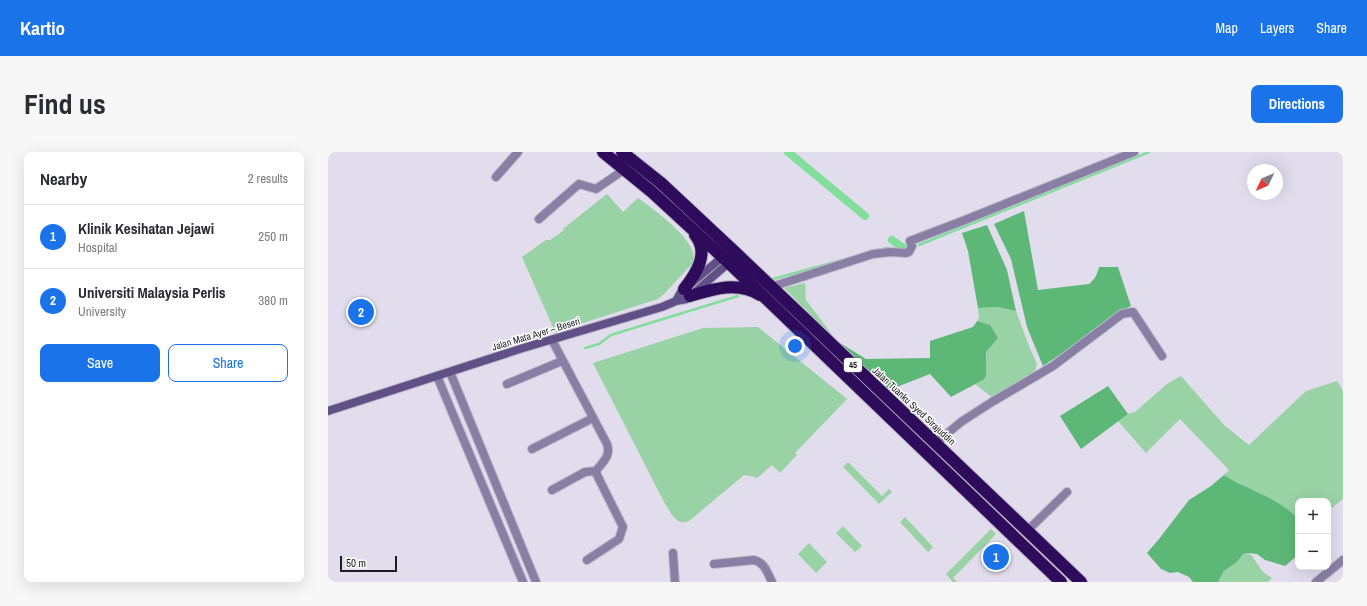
<!DOCTYPE html>
<html lang="en">
<head>
<meta charset="utf-8">
<style>
	body { margin:0; font-family:"Archivo Narrow",sans-serif; background:#f7f7f7; color:#2b2b33 }
	.controls { position:absolute; right:12px; bottom:12px; display:grid; overflow:hidden; border-radius:8px; box-shadow:0 4px 16px #0002 }
	.controls button { width:36px; height:36px; display:grid; place-items:center; padding:0; border:0; border-bottom:1px solid #e1e1e2; background:#fff; color:#2b2b33; font:20px sans-serif }
	.compass { position:absolute; left:919px; top:12px; width:36px; height:36px; border-radius:50%; background:#fff; box-shadow:0 4px 16px #0002; rotate:226deg }
	.scale { position:absolute; left:12px; bottom:10px; width:57px; box-sizing:border-box; padding-left:4px; border:2px solid #1e1c22; border-top:0; font-size:11px; line-height:14px; white-space:nowrap; color:#1e1c22; -webkit-text-stroke:3px #fff; paint-order:stroke }
	.you { position:absolute; left:467px; top:194px; width:14px; height:14px; margin:-10px; border:3px solid #fff; border-radius:50%; background:#1a73e8; box-shadow:0 0 0 6px #1a73e833 }
	.badge { display:grid; place-items:center; width:26px; height:26px; border-radius:50%; background:#1a73e8; color:#fff; font-size:13px; font-weight:700 }
	.pin { position:absolute; translate:-50% -50%; border:2px solid #fff; box-shadow:0 1px 4px #0006 }
	.list { margin:0; padding:0; list-style:none }
	h2 { display:flex; justify-content:space-between; align-items:center; height:52px; margin:0; padding:0 16px; font-size:17px }
	h2 small { font-size:13px; font-weight:400; color:#7c7c81 }
	.list li { display:grid; grid-template-columns:26px 1fr auto; gap:12px; align-items:center; box-sizing:border-box; height:64px; padding:0 16px; border-top:1px solid #e1e1e2 }
	.list b { display:block; font-size:15px; white-space:nowrap }
	.list p { margin:0; font-size:13px; white-space:nowrap; color:#7c7c81 }
	.list em { font-size:13px; font-style:normal; color:#7c7c81 }
	.actions { display:flex; gap:8px; padding:12px 16px }
	.actions a { flex:1; padding:9px 0; border:1px solid #1a73e8; border-radius:8px; text-align:center; font-size:14px; color:#1a73e8 }
	.actions .main { background:#1a73e8; color:#fff }
	.map { position:relative; flex:none; width:1015px; height:430px; overflow:hidden; border-radius:8px }
	header { display:flex; align-items:center; gap:24px; box-sizing:border-box; height:56px; padding:0 20px; background:#1a73e8; color:#fff }
	header strong { font-size:19px }
	nav { display:flex; gap:22px; margin-inline-start:auto; font-size:14px }
	.intro { display:flex; align-items:center; justify-content:space-between; box-sizing:border-box; height:96px; padding:0 24px }
	h1 { margin:0; font-size:28px }
	.button { padding:10px 18px; border-radius:8px; background:#1a73e8; color:#fff; font-size:14px; font-weight:700 }
	main { display:flex; gap:24px; padding:0 24px }
	aside { flex:1; background:#fff; border-radius:8px; box-shadow:0 4px 16px #0002 }
	.map>svg:first-child { display:block }
	.green { fill:#98d2a5 }
	.forest { fill:#5db878 }
	.lines { fill:none; stroke-linecap:round; stroke-linejoin:round }
	.stream { stroke:#83de9b; stroke-width:2.5 }
	.canal { stroke:#83de9b; stroke-width:8 }
	.street-casing { stroke:#bebac8; stroke-width:10 }
	.secondary-casing { stroke:#bebac8; stroke-width:10 }
	.highway-casing { stroke:#bebac8; stroke-width:14 }
	.street { stroke:#897fa5; stroke-width:8 }
	.secondary { stroke:#615087; stroke-width:8 }
	.highway { stroke:#2f0b5c; stroke-width:12 }
	.labels { text-anchor:middle; dominant-baseline:central; stroke-width:3; stroke-linejoin:round; paint-order:stroke }
	.shield { fill:#fff; stroke:#626064; stroke-width:1 }
	.shield-label { font-size:9px; font-weight:bold; fill:#1e1c22 }
	.street-label { font-size:10px; fill:#1e1c22; stroke:#fff }
</style>
</head>
<body>
<header>
<strong>Kartio</strong>
<nav><a>Map</a><a>Layers</a><a>Share</a></nav>
</header>
<div class="intro"><h1>Find us</h1><a class="button">Directions</a></div>
<main>
<aside>
<h2>Nearby<small>2 results</small></h2>
<ul class="list">
<li><span class="badge">1</span><div><b>Klinik Kesihatan Jejawi</b><p>Hospital</p></div><em>250 m</em></li>
<li><span class="badge">2</span><div><b>Universiti Malaysia Perlis</b><p>University</p></div><em>380 m</em></li>
</ul>
<div class="actions"><a class="main">Save</a><a>Share</a></div>
</aside>
<div class="map">
<svg width="1015" height="430" viewBox="0 0 1015 430">
	<rect width="100%" height="100%" fill="#e1dded"/>
	<path class="green" d="M279,42L295,60L310,46C325,57 373,90 365,111L336,142L330,147L227,180L194,105L218,88H222L235,79L236,76Z
		M477,131L478,148L509,189L456,136Z
		M669,155L688,159L701,194L709,212L707,219L701,224L665,246L647,232L655,228L662,173L649,169L651,166L650,156Z
		M430,175L519,247L467,301L469,303L452,321L444,313L429,326L423,324L416,323L361,369C348,375 342,359 336,350L265,211L375,176Z
		M853,224L897,274L921,293L978,239L1009,229L1015,239V347L1000,359V349H970V368L968,365L896,323L901,318L852,267L818,301L790,269L800,262L807,260L839,232Z
		M520,310L554,344L561,337L564,340L551,352L515,315Z
		M577,365L605,395L600,400L572,370Z
		M515,374L534,394L527,400L508,381Z
		M663,377L668,382L625,426L629,430H625L618,422Z
		M481,391L499,410L488,421L470,402Z
		M920,401L924,404L935,420L944,426L940,430H890L896,419L909,410L915,402Z"/>
	<path class="forest" d="M696,59L710,138L761,132C767,127 769,123 771,115H790L803,154L782,165L754,188L715,214L699,175L683,107L666,72Z
		M659,73L679,118L688,159L669,155L650,156L640,99L634,81Z
		M649,169L662,173L670,186L658,200V224L655,228L623,245L602,222L561,238L509,189L538,207L602,206V189L645,175Z
		M780,234L800,262L753,297L732,264Z
		M896,323C917,337 956,348 970,368V403L957,414L937,408L929,402L920,401L915,402L909,410L896,419L890,430H865L861,425L850,420L842,421L833,417L819,401L831,387L861,348L883,334Z"/>
	<g class="lines">
		<path class="stream" d="M591,93L821,0
			M571,97H577
			M549,98L560,96
			M445,127L514,108
			M257,196L271,192L283,183L410,144"/>
		<path class="canal" d="M460,0L537,64
			M564,88L577,97"/>
		<g class="street-casing">
			<path id="street" d="M168,25L190,0
				M211,67L251,32L268,37L297,17
				M443,135L545,102L562,100L578,101L581,100L584,94L582,89L637,68L806,0
				M224,188L279,292C283,305 275,309 268,319L269,323L295,375L291,387L259,408
				M122,220L208,430
				M109,224L195,430
				M179,232L234,209
				M608,291L633,270L664,250L725,214L794,162L805,160L834,204
				M204,297L265,266
				M224,338L257,320L268,319
				M699,379L739,340
				M345,401L347,430
				M386,412L426,408C437,411 439,420 444,430
				M988,430L1015,408"/>
		</g>
		<g class="secondary-casing">
			<path id="secondary" d="M348,149L353,140L398,102
				M0,259L195,196L334,155L348,149L359,147L404,108"/>
		</g>
		<g class="highway-casing">
			<path id="highway" d="M275,0L324,40L401,111L733,430
				M294,0L333,31L410,103L753,430
				M356,137C368,122 382,101 367,83
				M362,144C385,137 410,129 432,143"/>
		</g>
		<use href="#street" class="street"/>
		<use href="#secondary" class="secondary"/>
		<use href="#highway" class="highway"/>
	</g>
	<g class="labels">
		<rect class="shield" x="516" y="206" width="18" height="14" rx="3"/>
		<g class="shield-label">
			<text x="525" y="213">45</text>
		</g>
		<g class="street-label">
			<text transform="translate(208 182) rotate(-17)">Jalan Mata Ayer – Beseri</text>
			<text transform="translate(586 254) rotate(43)">Jalan Tuanku Syed Sirajuddin</text>
		</g>
	</g>
</svg>
<div class="controls">
<button>+</button>
<button>−</button>
</div>
<svg class="compass" viewBox="-18 -18 36 36"><path d="M0-13l5 13h-10z" fill="#e53935"/><path d="M0 13l5-13h-10z" fill="#7c7c81"/></svg>
<div class="scale">50 m</div>
<div class="you"></div>
<div class="pin badge" style="left:668px;top:405px">1</div>
<div class="pin badge" style="left:33px;top:160px">2</div>
</div>
</main>
</body>
</html>
